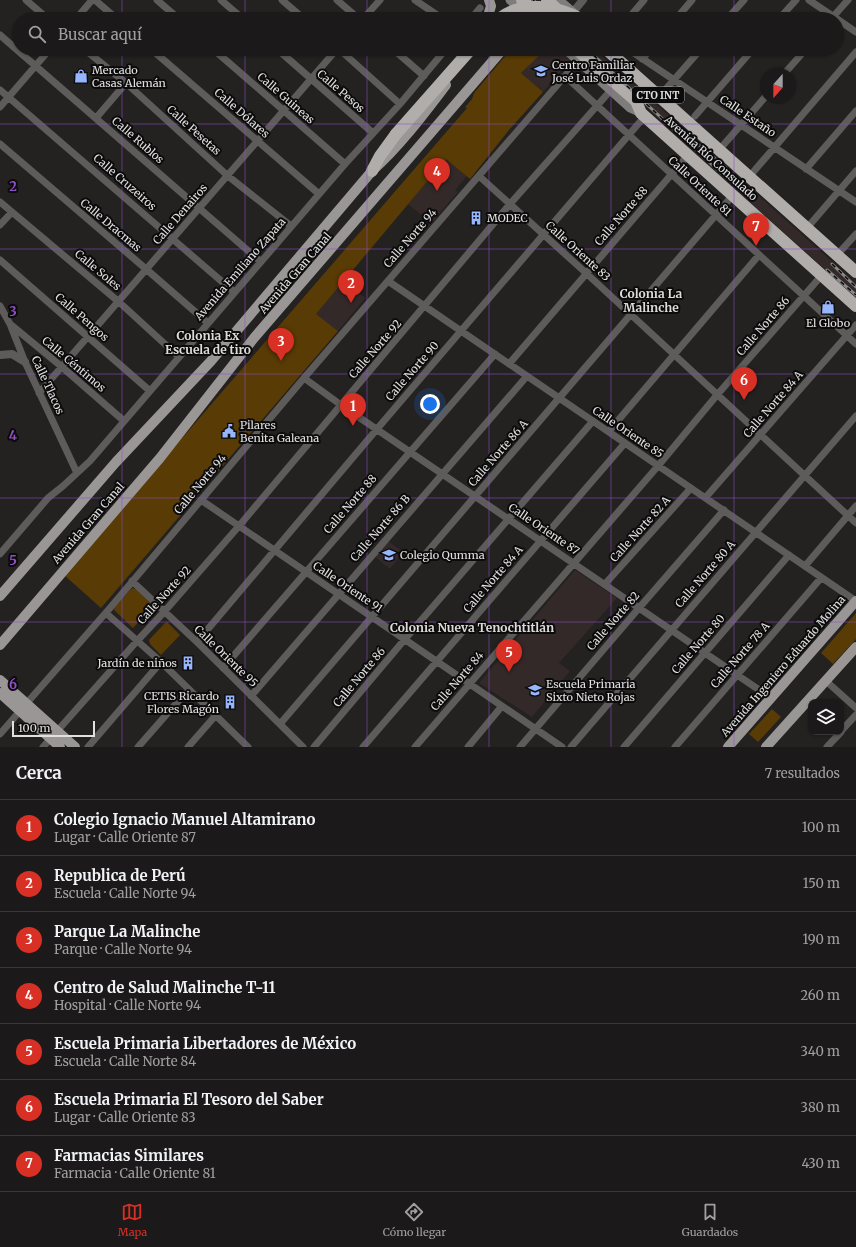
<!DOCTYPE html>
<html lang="es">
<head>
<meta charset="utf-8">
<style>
	body { margin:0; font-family:Merriweather,serif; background:#282626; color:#f1f3f6 }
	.controls { position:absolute; right:12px; bottom:12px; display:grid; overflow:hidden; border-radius:8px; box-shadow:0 1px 3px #0004 }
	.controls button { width:36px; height:36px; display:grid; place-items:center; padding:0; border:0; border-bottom:1px solid #393838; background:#1b1919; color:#f1f3f6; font:20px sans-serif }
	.compass { position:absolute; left:760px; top:68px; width:36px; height:36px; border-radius:50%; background:#1b1919; box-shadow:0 1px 3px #0004; rotate:201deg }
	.scale { position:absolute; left:12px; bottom:10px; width:83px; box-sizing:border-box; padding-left:4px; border:2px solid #e2e0e0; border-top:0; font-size:11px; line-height:14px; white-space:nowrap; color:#e2e0e0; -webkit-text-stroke:3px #0c0b0b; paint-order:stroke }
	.you { position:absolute; left:430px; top:404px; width:14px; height:14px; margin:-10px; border:3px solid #fff; border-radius:50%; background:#1a73e8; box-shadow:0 0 0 6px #1a73e833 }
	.badge { display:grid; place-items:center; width:26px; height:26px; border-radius:50%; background:#d93025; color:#fff; font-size:13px; font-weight:700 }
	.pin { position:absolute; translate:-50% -33px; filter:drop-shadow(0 1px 2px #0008) }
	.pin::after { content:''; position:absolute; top:21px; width:14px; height:12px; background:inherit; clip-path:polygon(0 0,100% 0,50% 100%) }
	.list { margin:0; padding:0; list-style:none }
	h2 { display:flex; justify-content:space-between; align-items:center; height:52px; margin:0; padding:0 16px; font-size:17px }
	h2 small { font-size:13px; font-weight:400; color:#a0a0a2 }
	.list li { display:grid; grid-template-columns:26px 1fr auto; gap:12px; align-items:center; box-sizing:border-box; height:56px; padding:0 16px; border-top:1px solid #393838 }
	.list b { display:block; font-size:15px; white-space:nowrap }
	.list p { margin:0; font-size:13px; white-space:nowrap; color:#a0a0a2 }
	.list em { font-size:13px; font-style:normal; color:#a0a0a2 }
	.icon { flex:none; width:22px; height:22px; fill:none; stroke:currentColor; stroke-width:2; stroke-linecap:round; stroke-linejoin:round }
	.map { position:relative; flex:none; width:856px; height:747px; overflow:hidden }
	.search { position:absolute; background:#1b1919; box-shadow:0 1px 3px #0004; left:12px; right:12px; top:12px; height:44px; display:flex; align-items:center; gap:10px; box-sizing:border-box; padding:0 14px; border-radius:22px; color:#a0a0a2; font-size:15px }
	.sheet { height:444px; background:#1b1919 }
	nav { display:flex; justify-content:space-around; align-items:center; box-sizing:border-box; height:56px; border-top:1px solid #393838; background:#1b1919; font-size:11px; color:#a0a0a2 }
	nav a { display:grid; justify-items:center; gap:2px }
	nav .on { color:#d93025 }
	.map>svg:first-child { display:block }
	.built { fill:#332928 }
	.green { fill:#583b05 }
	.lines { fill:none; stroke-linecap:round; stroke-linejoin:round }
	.minor { stroke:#5d5c5b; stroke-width:7 }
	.tertiary { stroke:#5d5c5b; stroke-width:8 }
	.secondary { stroke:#7f7d7c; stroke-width:9 }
	.primary { stroke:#999695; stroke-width:10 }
	.motorway { stroke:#b0adab; stroke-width:12 }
	.rail-casing { stroke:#8a8888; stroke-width:3 }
	.rail { stroke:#0c0b0b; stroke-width:1.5; stroke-dasharray:4.5; stroke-linecap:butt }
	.motorway-bridge { stroke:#b0adab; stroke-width:12 }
	.grid { fill:none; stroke:#9050c6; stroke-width:1; stroke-opacity:0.55 }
	.labels { text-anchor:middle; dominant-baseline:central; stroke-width:4; stroke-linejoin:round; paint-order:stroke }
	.shield { fill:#0c0b0b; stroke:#a2a0a0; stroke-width:1 }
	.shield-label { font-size:10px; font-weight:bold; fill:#e2e0e0 }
	.poi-label { font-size:11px; fill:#e2e0e0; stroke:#0c0b0b; text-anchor:start }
	.street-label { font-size:11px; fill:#e2e0e0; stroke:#0c0b0b }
	.neighbourhood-label { font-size:12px; font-weight:bold; fill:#dfdbda; stroke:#0c0b0b }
	.grid-label { font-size:13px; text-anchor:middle; font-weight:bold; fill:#9050c6; stroke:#0c0b0b; stroke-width:4; stroke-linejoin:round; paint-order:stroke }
</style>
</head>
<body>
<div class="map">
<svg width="856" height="747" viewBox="0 0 856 747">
	<rect width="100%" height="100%" fill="#242121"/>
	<path class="built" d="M542,49H560L571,59L543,92L521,73Z
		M584,49H594L847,275L856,284V297L704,161Z
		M446,158L467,176L455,190L458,192L431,223L408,204Z
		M345,280L365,298L338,331L315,314Z
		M388,541L403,552L390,569L375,557Z
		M575,570L617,598L559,663L570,671L532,717L479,683Z"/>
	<path class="green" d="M511,49H546L521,73L543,92L509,130L470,179L446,159L316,314L338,331L101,608L64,575L467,108L465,107L472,99L474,93Z
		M133,588L137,590L153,606L133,628L114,610L115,607L131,589Z
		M856,613V639L833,664L821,653Z
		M167,622L180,635L161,655L150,644L149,640L165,623Z
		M772,709L781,717L758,742L749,734Z"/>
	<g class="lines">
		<path class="minor" d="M26,0L48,19
			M95,0L117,19
			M157,0L179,19
			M221,0L243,19
			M282,0L304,19
			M337,0L359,19
			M415,0L443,19
			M809,0L837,19
			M76,19L92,0
			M363,19L380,0
			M471,19L480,8
			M628,19L644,0
			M676,19L692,0
			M727,19L744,0
			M779,19L796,0
			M831,19L848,0
			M837,19L856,32
			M0,35L261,262
			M84,49L126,83L228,176L291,226
			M151,49L319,194
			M213,49L345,164
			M277,49L373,133
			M339,49L400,104
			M393,49L424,76
			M628,49L856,202
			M642,59L651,49
			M784,74L806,49
			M565,76L856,344
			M0,90L234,292
			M665,90L701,49
			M0,107L50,49
			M695,116L753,49
			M96,118L126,83
			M0,144L146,269L208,323
			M719,150L766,96
			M806,169L856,111
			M479,176L586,273L856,523
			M749,177L856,52
			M0,202L119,302L179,357
			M0,225L12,212
			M807,228L856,171
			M837,255L856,234
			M0,260L150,391
			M388,281L856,601
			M0,306L10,324L25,362L77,473
			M10,324L62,367L124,421
			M509,364L688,155
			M304,378L341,405L771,698
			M39,393L337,49
			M609,431L759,255
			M706,497L856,325
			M201,500L562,747
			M0,554L48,498L63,486L90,461L345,164L400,104L446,49
			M805,566L856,506
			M132,581L197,642L303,747
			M605,584L691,488
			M106,613L161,662L248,747
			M197,642L377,429L645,116
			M223,668L495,354
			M826,681L856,708
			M251,696L527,376
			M26,704L110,608L304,378L578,61
			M280,724L733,195
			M841,731L856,715
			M0,734L20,711
			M43,747L137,641L164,612L239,526L510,204L611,90
			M88,747L161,662
			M138,747L188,690
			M188,747L216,715
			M314,747L405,639L593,421
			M363,747L625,443
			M415,747L658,466L717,395L822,275
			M468,747L502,706
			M520,747L639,608L724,510
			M571,747L856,416
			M624,747L789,555
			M675,747L821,578
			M827,747L841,732"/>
		<path class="tertiary" d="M573,12L583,0
			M0,355L12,354L25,362"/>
		<path class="secondary" d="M510,0L532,19
			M559,0L575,14
			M565,49L630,108L641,113"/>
		<path class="primary" d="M487,19L491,6L489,0
			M0,596L116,462L211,361L372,171C400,146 423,115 446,85
			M0,645L160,458L254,338L503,49
			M0,680L75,747
			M0,693L60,747
			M728,747L856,601
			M766,747L856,647"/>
		<path class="motorway" d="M522,0L543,19
			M547,0L561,13
			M576,49L636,101L641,113L856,306
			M606,49L856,272
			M372,171L380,156L396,134"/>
		<g class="rail-casing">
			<path id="rail" d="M533,0L554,19
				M587,49L721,173
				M689,137L726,168
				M832,264L856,287
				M827,270L856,295"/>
		</g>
		<use href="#rail" class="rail"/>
		<path class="motorway-bridge" d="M499,19C522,0 557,6 581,19
			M396,134L471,49"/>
	</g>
	<path class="grid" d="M122,0V19M245,0V19M367,0V19M489,0V19M611,0V19M734,0V19M122,49V747M245,49V747M367,49V747M489,49V747M611,49V747M734,49V747M0,124H856M0,249H856M0,374H856M0,498H856M0,622H856"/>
	<defs>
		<g id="school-bare" transform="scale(1.08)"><path d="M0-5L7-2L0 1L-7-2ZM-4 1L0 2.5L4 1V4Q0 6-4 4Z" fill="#96b6fd" stroke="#0c0b0b" stroke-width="2.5" paint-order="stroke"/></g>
		<g id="shop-bare" transform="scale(1.08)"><path d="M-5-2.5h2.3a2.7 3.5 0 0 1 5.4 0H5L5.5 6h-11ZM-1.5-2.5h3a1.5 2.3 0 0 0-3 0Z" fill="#96b6fd" stroke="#0c0b0b" stroke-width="2.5" paint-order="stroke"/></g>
		<g id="building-bare" transform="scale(1.08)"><path d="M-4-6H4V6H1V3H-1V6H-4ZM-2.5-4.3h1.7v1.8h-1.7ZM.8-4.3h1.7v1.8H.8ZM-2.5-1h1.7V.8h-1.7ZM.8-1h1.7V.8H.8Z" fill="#96b6fd" stroke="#0c0b0b" stroke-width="2.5" paint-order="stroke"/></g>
		<g id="civic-bare" transform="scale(1.08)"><path d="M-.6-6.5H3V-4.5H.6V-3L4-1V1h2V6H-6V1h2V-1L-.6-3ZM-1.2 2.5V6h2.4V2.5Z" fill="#96b6fd" stroke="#0c0b0b" stroke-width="2.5" paint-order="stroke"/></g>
	</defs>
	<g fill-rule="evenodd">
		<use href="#school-bare" x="541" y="71"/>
		<use href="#shop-bare" x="81" y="76"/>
		<use href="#building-bare" x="476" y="218"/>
		<use href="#shop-bare" x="828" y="307"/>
		<use href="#civic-bare" x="229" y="431"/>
		<use href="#school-bare" x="389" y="555"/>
		<use href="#building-bare" x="188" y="663"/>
		<use href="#school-bare" x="535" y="690"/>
		<use href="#building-bare" x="230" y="702"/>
	</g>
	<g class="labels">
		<rect class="shield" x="632" y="87" width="52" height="16" rx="3"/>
		<g class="shield-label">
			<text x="658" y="95">CTO INT</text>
		</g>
		<g class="poi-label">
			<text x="552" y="65">Centro Familiar<tspan x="552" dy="13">José Luis Ordaz</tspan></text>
			<text x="92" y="70">Mercado<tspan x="92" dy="13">Casas Alemán</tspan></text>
			<text x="487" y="218">MODEC</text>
			<text x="828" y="323" text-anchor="middle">El Globo</text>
			<text x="240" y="425">Pilares<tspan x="240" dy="13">Benita Galeana</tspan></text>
			<text x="400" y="555">Colegio Qumma</text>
			<text x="177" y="663" text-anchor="end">Jardín de niños</text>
			<text x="546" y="684">Escuela Primaria<tspan x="546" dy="13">Sixto Nieto Rojas</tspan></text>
			<text x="219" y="696" text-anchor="end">CETIS Ricardo<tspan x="219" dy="13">Flores Magón</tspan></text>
		</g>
		<g class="street-label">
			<text transform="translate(341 91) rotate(41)">Calle Pesos</text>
			<text transform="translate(286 98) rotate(41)">Calle Guineas</text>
			<text transform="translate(242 113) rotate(41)">Calle Dólares</text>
			<text transform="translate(748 116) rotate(34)">Calle Estaño</text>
			<text transform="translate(194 130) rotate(42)">Calle Pesetas</text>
			<text transform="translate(138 140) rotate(41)">Calle Rublos</text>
			<text transform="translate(711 158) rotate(42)">Avenida Río Consulado</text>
			<text transform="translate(125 182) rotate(41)">Calle Cruzeiros</text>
			<text transform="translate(700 186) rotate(43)">Calle Oriente 81</text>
			<text transform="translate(180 214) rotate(-49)">Calle Denairos</text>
			<text transform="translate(621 216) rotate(-49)">Calle Norte 88</text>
			<text transform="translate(111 225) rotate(40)">Calle Dracmas</text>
			<text transform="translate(410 238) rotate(-49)">Calle Norte 94</text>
			<text transform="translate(578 251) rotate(42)">Calle Oriente 83</text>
			<text transform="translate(240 269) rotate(-49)">Avenida Emiliano Zapata</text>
			<text transform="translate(98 270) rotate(40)">Calle Soles</text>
			<text transform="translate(295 273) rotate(-49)">Avenida Gran Canal</text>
			<text transform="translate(82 317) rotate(41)">Calle Pengos</text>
			<text transform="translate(763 326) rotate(-49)">Calle Norte 86</text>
			<text transform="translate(375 349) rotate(-49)">Calle Norte 92</text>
			<text transform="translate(74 364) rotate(40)">Calle Céntimos</text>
			<text transform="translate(412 371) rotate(-49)">Calle Norte 90</text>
			<text transform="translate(48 385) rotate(65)">Calle Tlacos</text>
			<text transform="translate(773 404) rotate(-49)">Calle Norte 84 A</text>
			<text transform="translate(628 432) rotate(34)">Calle Oriente 85</text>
			<text transform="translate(498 453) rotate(-49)">Calle Norte 86 A</text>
			<text transform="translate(200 484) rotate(-50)">Calle Norte 94</text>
			<text transform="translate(350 504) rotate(-49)">Calle Norte 88</text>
			<text transform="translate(88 523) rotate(-49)">Avenida Gran Canal</text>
			<text transform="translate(380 528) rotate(-49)">Calle Norte 86 B</text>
			<text transform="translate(544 529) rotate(34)">Calle Oriente 87</text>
			<text transform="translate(640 529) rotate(-48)">Calle Norte 82 A</text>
			<text transform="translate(705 574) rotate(-49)">Calle Norte 80 A</text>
			<text transform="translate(493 579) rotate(-49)">Calle Norte 84 A</text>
			<text transform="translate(348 587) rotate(34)">Calle Oriente 91</text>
			<text transform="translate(164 595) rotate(-48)">Calle Norte 92</text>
			<text transform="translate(613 621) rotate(-49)">Calle Norte 82</text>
			<text transform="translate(698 644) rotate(-49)">Calle Norte 80</text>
			<text transform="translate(740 655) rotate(-49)">Calle Norte 78 A</text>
			<text transform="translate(226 656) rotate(44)">Calle Oriente 95</text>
			<text transform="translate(783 666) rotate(-49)">Avenida Ingeniero Eduardo Molina</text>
			<text transform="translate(359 677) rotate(-50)">Calle Norte 86</text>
			<text transform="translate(457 681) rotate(-49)">Calle Norte 84</text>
		</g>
		<g class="neighbourhood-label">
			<text x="651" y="293">Colonia La<tspan x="651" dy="14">Malinche</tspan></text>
			<text x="208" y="335">Colonia Ex<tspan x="208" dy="14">Escuela de tiro</tspan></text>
			<text x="472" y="627">Colonia Nueva Tenochtitlán</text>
		</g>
	</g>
	<g class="grid-label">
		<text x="13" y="191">2</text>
		<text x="13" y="316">3</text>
		<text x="13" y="440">4</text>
		<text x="13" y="565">5</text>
		<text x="13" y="689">6</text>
	</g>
</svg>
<div class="controls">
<button><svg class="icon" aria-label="layers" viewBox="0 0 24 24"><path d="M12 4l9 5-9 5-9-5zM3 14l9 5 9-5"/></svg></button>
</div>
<svg class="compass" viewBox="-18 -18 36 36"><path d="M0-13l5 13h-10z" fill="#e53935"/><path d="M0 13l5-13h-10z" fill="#a0a0a2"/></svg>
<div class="scale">100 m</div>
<div class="you"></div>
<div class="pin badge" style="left:353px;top:426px">1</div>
<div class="pin badge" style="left:351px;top:303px">2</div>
<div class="pin badge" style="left:281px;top:361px">3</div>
<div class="pin badge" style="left:437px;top:191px">4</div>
<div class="pin badge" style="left:509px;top:672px">5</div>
<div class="pin badge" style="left:744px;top:400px">6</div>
<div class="pin badge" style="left:756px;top:246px">7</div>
<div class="search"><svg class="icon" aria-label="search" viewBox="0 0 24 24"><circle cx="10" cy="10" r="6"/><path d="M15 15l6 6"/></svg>Buscar aquí</div>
</div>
<section class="sheet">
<h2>Cerca<small>7 resultados</small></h2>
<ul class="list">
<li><span class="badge">1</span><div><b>Colegio Ignacio Manuel Altamirano</b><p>Lugar · Calle Oriente 87</p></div><em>100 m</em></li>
<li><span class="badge">2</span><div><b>Republica de Perú</b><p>Escuela · Calle Norte 94</p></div><em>150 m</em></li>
<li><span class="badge">3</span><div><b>Parque La Malinche</b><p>Parque · Calle Norte 94</p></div><em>190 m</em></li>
<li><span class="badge">4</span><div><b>Centro de Salud Malinche T-11</b><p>Hospital · Calle Norte 94</p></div><em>260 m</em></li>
<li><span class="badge">5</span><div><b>Escuela Primaria Libertadores de México</b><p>Escuela · Calle Norte 84</p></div><em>340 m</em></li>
<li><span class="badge">6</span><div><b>Escuela Primaria El Tesoro del Saber</b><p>Lugar · Calle Oriente 83</p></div><em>380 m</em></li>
<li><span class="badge">7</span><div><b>Farmacias Similares</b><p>Farmacia · Calle Oriente 81</p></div><em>430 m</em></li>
</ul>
</section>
<nav>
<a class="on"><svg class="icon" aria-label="map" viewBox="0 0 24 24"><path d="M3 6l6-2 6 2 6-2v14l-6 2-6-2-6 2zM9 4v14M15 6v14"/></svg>Mapa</a>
<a><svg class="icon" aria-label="directions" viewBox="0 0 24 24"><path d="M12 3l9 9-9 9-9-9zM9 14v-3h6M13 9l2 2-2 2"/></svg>Cómo llegar</a>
<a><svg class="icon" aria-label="saved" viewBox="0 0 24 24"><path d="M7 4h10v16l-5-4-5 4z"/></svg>Guardados</a>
</nav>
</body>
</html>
